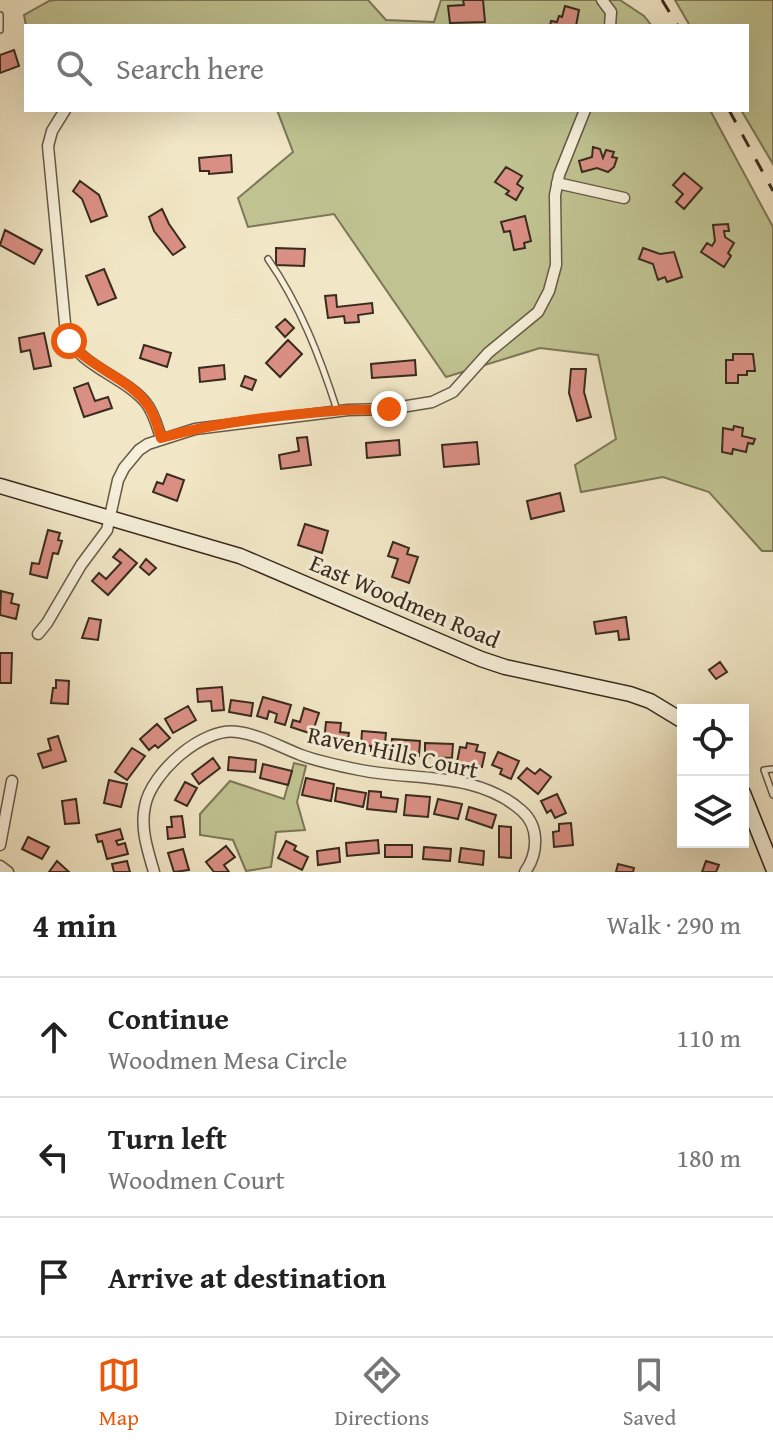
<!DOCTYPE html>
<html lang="en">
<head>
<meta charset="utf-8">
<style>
	body { margin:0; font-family:"Gentium Book Plus",serif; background:#f6f6f6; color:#222 }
	.controls { position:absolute; right:24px; bottom:24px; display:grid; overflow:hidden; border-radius:0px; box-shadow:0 8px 32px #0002 }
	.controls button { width:72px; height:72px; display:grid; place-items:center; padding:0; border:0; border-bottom:2px solid #e0e0e0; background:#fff; color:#222; font:40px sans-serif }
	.stop { position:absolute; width:24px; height:24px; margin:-18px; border:6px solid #ea580c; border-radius:50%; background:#fff }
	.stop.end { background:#ea580c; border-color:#fff; box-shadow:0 2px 8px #0008 }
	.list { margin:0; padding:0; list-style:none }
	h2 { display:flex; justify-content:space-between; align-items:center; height:104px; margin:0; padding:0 32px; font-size:34px }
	h2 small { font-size:26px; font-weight:400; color:#767676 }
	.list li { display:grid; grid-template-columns:52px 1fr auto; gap:24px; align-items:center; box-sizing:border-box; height:120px; padding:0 32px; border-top:2px solid #e0e0e0 }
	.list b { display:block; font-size:30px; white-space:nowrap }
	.list p { margin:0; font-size:26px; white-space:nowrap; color:#767676 }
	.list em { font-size:26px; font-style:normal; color:#767676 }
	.icon { flex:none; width:44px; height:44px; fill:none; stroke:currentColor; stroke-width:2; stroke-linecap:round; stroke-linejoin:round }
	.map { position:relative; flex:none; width:773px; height:872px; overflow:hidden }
	.search { position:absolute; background:#fff; box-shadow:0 8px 32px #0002; left:24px; right:24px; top:24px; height:88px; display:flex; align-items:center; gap:20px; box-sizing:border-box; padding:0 28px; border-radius:0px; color:#767676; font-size:30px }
	.sheet { height:464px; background:#fff }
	nav { display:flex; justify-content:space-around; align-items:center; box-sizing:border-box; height:112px; border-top:2px solid #e0e0e0; background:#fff; font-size:22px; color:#767676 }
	nav a { display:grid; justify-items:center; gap:4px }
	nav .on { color:#ea580c }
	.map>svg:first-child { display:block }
	.green { fill:#c0c391; stroke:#7c7758; stroke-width:2 }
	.building { fill:#d98f83; stroke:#392b1e; stroke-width:2 }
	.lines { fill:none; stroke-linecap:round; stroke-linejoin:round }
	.service-casing { stroke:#675a48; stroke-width:8 }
	.minor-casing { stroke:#675a48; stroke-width:13 }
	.secondary-casing { stroke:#392b1e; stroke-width:17 }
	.service { stroke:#f6efd9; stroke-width:5 }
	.minor { stroke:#f6efd9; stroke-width:10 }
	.secondary { stroke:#f6efd9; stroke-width:14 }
	.rail { stroke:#392b1e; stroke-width:3; stroke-dasharray:14 14; stroke-linecap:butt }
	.route { stroke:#ea580c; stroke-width:10 }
	.labels { text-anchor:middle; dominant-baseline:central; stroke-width:6; stroke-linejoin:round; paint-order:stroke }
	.street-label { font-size:24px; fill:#392b1e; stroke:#f6efd9 }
</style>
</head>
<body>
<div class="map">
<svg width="773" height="872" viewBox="0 0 773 872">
	<rect width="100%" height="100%" fill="#f1e6c5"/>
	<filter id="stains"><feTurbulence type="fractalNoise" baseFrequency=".0025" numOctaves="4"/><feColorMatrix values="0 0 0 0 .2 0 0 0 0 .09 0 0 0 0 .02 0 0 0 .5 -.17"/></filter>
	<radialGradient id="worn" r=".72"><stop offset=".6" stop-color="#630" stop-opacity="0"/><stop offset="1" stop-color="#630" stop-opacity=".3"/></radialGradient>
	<path class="green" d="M56,0H368L386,20L434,22L441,0H620L644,16L652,26H26L24,15L49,1Z
		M675,0H773V164L741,110H747V26H690Z
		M277,110H710L773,227V551H762L709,492L663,477L581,492L575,465L616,439L598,355L540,348L446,377L334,214L248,227L238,198L293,152Z
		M294,763L306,766L297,802L305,830L276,832L271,867L246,871L233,840L200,835V814L230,781L284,799Z"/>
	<path class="building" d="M463,0H483L485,22L450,23L448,6L464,5Z
		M565,6L579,10L576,26H550L551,21L557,22L559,16L562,17Z
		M14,50L19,66L0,73V55Z
		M593,147L600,149L603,158L606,150L614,152L612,157L617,158L614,167L608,172L597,168L582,172L579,161L592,157Z
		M231,155L232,172L209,174V171H200L199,158Z
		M506,167L522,176L517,184L523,188L516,200L506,194L509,191L495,182Z
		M684,173L702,188L684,209L676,202L683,194L673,185Z
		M80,181L99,195L107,216L91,222L82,199L73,191Z
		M162,209L169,224L185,247L173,255L154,231L149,217Z
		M525,216L531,241L524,243L525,248L514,250L510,231L504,232L501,222Z
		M728,224L729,231H724L725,237L734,243L728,253L731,256L724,267L701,252L707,243L712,246L715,241L713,225Z
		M5,230L42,250L34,264L0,245Z
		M276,248L305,249L304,266L276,265Z
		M643,248L660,254L674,252L682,277L667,282L665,277L658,280L653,264L639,259Z
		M104,269L116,298L98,305L86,276Z
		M336,295L337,307L372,303L373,313L358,315L359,322L345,323L344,316L328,318L325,296Z
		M285,319L294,328L285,337L276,327Z
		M44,333L51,366L34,369L30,350L21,352L19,338Z
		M288,340L302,354L280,377L266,363Z
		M144,345L171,353L167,367L140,358Z
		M733,354H753L755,371H747V375H738V383H726V360H733Z
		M415,360L416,375L372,378L371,364Z
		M224,365L225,379L200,382L199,368Z
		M571,369H586L584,392L591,417L577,421L569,393Z
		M245,376L256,380L252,390L241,386Z
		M88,383L95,401L108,397L112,408L84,417L74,388Z
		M734,426L743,428L742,436L755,439L753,444L748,443L746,452L733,449L732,454L722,452L723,428L733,430Z
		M307,437L311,465L281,469L279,455L299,451L297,438Z
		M399,440L400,455L367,458L366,443Z
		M477,442L479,464L444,467L442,445Z
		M167,474L184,480L177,501L153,492L157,482L163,484Z
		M560,493L564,511L531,519L527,501Z
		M305,524L328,531L322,553L298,545Z
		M48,530L60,533L58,540L62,541L58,554L53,553L47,578L30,574L32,563L39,564Z
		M393,542L409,548L407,554L418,557L409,583L392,577L398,559L388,556Z
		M120,549L137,563L108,595L92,581L99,573L106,579L121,563L113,557Z
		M146,559L156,568L149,575L140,567Z
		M1,591L13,594L11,603L19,605L16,619L0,615Z
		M626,617L629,639L619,640L618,631L596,634L594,622Z
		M89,618L101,620L98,640L82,638Z
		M0,653H12L11,683H0Z
		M720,662L727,672L716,679L709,670Z
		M56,680L69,681L68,704L51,703L53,688H56Z
		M222,687L224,710L212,711L211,701L198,702L197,689Z
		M263,697L291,705L285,725L275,722L277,714L269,711L267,719L257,716Z
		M231,700L253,703L251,716L229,712Z
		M188,706L196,720L173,733L165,719Z
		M304,708L319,713L312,734L291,727L293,720L300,722Z
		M326,722L341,723L340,732L349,733L347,745L324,742Z
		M157,724L170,738L158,748L155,745L149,750L140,739Z
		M362,731L386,733L384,753L371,751V746L361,745Z
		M58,736L66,761L43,768L38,754L51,750L48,739Z
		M392,739L420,741L419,756L391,754Z
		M425,743L453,744L452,758L425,757Z
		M467,743L478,745L476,751L485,753L482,767L457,762L460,747L466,748Z
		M132,748L145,756L127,780L115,772Z
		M498,752L519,761L511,779L500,774L502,769L492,765Z
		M229,757L256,760L255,772L228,770Z
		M213,758L220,768L199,784L192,774Z
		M263,764L292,771L288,785L260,778Z
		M527,768L535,774L540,769L551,777L538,794L518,778Z
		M306,778L334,784L331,801L302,795Z
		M109,780L127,784L121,807L104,803Z
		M185,782L197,788L187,806L175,800Z
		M337,788L366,793L363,807L335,801Z
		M369,791L381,792V797L398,799L396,812L367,809Z
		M557,794L566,813L555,818L551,810L547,813L541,801Z
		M406,795L430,797L428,817L404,815Z
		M76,799L79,823L65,824L62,801Z
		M438,799L462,804L458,819L434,814Z
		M469,807L496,815L492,828L466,819Z
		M182,816L185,837L168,839L167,827H172L171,817Z
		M571,823L573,845L554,847L553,832L559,831V824Z
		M499,826L511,827V858L499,857Z
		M120,829L123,839L116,841L118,845L125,843L128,854L107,859L102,841L98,842L96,835Z
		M28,837L49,847L42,859L22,849Z
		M378,840L379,853L347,856L346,843Z
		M286,841L296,846L294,850L308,857L302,870L278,858Z
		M385,845H412V857H385Z
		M226,846L235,857L224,865L229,872H214L206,862Z
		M424,847L451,849L450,861L423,859Z
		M339,848L340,862L318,865L317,851Z
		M461,848L484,851L483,865L459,862Z
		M183,849L189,870L174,872L168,853Z
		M57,861L69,872H49Z
		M127,861L130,872H114L112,864Z
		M706,861L719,865L716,872H702Z
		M618,864L634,868L633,872H616Z"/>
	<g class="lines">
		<g class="service-casing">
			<path id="service" d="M0,15V30
				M268,259C300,305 320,357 337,410
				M773,769L764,770L773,795"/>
		</g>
		<g class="minor-casing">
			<path id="minor" d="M602,0L611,12L610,26
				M65,110L52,131L48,146L66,334C80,367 124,376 146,403C154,413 157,426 161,438
				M557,183L624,198
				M38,634L47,623L81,565L107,530L118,480L124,468L139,450L148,444L195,429L348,410L389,409L432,402L453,392L488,353L538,312L549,291L556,265L555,195L559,175L585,110
				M0,845L12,781
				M0,866L8,872
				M154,872C148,851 140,829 145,806C151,773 203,726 238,732C260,735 280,747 301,755C320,762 340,766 360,770C414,781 477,771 522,811C540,827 538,854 525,872"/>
		</g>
		<g class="secondary-casing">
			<path id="secondary" d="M0,486L240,556L481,659L505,667L630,694L650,701L683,721
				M743,793L773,868"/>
		</g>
		<use href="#service" class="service"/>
		<use href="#minor" class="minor"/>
		<use href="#secondary" class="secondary"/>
		<path class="rail" d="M662,0L678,26
			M729,110L773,191"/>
	</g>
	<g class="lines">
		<path class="route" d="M69,341C90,369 131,378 149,407C155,416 158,428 161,438C220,421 284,415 345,410C360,409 374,411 389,409"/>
	</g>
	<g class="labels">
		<g class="street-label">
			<text transform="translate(405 601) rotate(23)">East Woodmen Road</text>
			<text transform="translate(393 752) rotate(12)">Raven Hills Court</text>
		</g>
	</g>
	<rect width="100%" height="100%" filter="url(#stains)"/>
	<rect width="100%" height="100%" fill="url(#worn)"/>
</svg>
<div class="controls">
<button><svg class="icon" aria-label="locate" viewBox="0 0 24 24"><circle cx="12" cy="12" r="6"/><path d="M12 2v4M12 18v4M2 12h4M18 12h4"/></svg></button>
<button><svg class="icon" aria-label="layers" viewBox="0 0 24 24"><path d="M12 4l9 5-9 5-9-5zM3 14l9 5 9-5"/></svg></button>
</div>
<div class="stop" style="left:69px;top:341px"></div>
<div class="stop end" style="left:389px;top:409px"></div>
<div class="search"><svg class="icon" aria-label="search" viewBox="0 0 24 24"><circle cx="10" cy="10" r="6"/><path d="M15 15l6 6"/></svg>Search here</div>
</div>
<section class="sheet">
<h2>4 min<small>Walk · 290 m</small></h2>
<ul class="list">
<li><svg class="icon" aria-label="ahead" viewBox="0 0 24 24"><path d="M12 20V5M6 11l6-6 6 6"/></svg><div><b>Continue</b><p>Woodmen Mesa Circle</p></div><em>110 m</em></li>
<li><svg class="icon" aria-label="left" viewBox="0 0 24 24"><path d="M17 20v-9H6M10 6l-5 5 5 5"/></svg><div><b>Turn left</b><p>Woodmen Court</p></div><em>180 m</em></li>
<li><svg class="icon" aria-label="arrive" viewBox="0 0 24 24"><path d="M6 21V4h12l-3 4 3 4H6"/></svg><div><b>Arrive at destination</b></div></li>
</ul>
</section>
<nav>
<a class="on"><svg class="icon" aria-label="map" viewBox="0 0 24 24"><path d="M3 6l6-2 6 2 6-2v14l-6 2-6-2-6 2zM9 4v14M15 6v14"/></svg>Map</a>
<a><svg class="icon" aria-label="directions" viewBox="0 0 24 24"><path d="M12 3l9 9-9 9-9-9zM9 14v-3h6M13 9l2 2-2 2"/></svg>Directions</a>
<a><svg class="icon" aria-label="saved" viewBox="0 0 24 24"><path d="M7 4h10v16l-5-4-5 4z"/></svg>Saved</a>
</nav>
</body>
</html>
